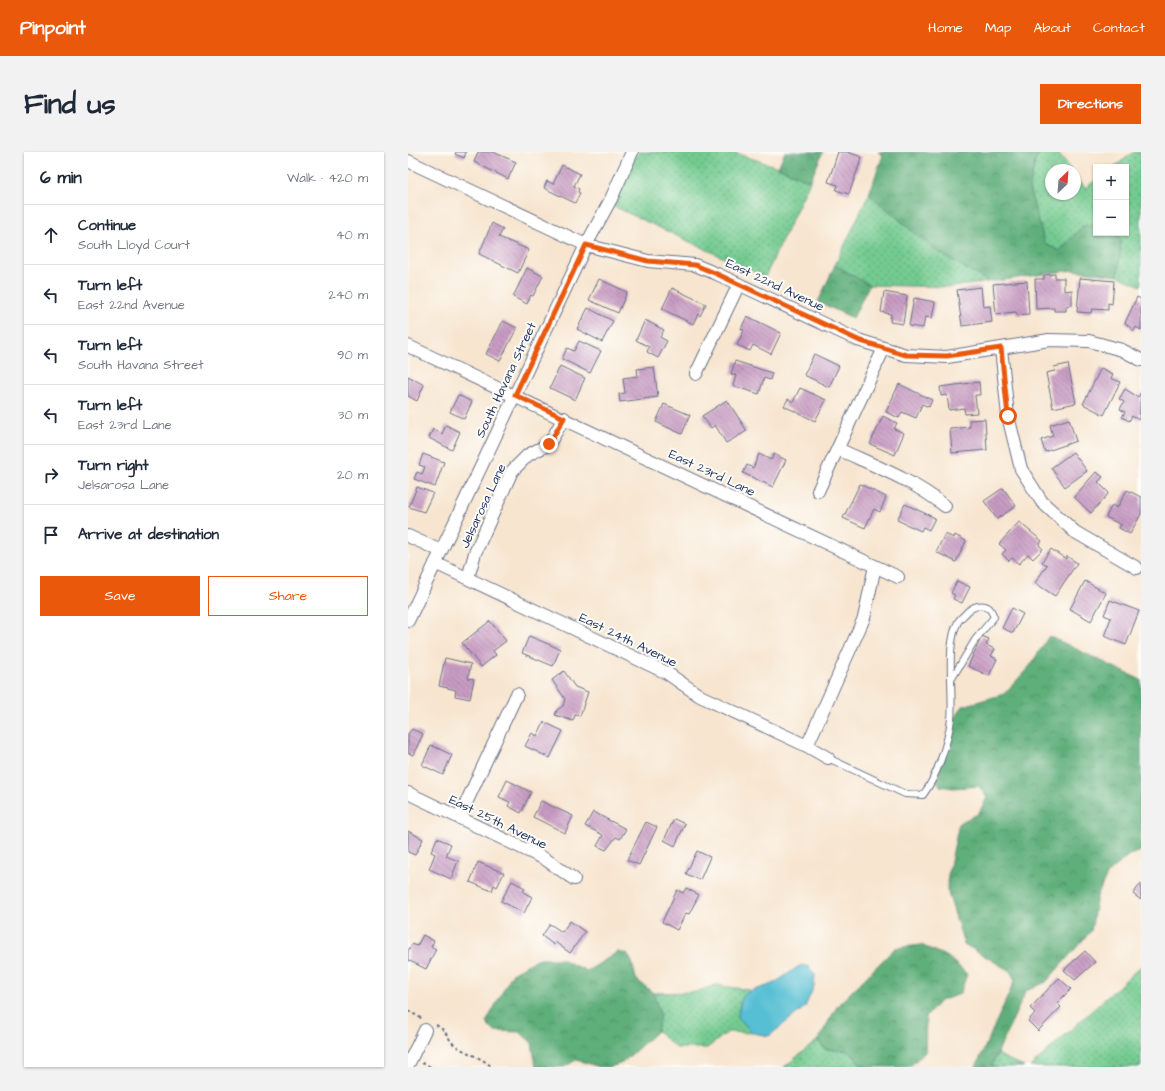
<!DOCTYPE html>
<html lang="en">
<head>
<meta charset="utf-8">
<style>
	body { margin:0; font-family:"Architects Daughter",sans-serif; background:#f2f2f3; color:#1f2937 }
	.controls { position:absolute; right:12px; top:12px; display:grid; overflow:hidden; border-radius:0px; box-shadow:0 1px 3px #0004 }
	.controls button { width:36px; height:36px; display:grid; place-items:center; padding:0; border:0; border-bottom:1px solid #e0e1e3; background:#fff; color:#1f2937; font:20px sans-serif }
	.compass { position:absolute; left:637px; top:12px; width:36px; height:36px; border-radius:50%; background:#fff; box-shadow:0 1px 3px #0004; rotate:25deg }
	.stop { position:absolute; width:12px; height:12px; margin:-9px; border:3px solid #ea580c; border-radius:50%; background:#fff }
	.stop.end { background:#ea580c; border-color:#fff; box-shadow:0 1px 4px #0008 }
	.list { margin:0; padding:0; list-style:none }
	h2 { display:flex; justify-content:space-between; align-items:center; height:52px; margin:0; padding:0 16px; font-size:17px }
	h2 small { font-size:13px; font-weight:400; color:#747a83 }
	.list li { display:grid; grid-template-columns:26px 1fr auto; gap:12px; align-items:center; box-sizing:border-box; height:60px; padding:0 16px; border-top:1px solid #e0e1e3 }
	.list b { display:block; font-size:15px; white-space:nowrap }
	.list p { margin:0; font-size:13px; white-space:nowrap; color:#747a83 }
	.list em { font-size:13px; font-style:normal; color:#747a83 }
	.actions { display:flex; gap:8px; padding:12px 16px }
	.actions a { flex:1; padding:9px 0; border:1px solid #ea580c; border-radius:0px; text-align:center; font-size:14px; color:#ea580c }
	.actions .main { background:#ea580c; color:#fff }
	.icon { flex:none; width:22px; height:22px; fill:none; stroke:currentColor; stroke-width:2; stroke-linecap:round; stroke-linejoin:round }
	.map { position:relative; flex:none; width:733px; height:915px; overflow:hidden; border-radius:0px }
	header { display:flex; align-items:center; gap:24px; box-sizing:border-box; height:56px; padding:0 20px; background:#ea580c; color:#fff }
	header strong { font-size:19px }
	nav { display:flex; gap:22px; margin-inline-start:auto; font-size:14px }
	.intro { display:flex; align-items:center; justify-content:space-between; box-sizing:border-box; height:96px; padding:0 24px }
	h1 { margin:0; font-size:28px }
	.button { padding:10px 18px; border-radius:0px; background:#ea580c; color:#fff; font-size:14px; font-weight:700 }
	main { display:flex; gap:24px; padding:0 24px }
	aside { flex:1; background:#fff; border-radius:0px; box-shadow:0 1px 3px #0004 }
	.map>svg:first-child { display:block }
	.grass { fill:url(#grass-dots); stroke:#477d77 }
	.forest { fill:url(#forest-crowns); stroke:#3c6f6c }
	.water { fill:#57bfd4; stroke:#397799 }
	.building { fill:url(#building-back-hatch) }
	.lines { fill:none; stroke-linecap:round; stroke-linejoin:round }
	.lane-casing { stroke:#686f86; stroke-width:8 }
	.street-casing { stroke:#686f86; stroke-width:14 }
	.path { stroke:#686f86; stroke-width:2; stroke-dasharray:3 3; stroke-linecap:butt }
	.lane { stroke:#fff; stroke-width:6 }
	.street { stroke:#fff; stroke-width:12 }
	.route { stroke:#ea580c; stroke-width:5 }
	.labels { text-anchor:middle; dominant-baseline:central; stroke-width:4; stroke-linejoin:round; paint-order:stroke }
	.street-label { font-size:13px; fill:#1b2f5e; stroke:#fdfcf7 }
</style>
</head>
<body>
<header>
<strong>Pinpoint</strong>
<nav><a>Home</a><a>Map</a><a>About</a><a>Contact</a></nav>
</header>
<div class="intro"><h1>Find us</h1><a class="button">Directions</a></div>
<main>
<aside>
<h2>6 min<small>Walk · 420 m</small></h2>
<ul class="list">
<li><svg class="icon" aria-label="ahead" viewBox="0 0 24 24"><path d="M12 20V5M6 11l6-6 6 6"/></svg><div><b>Continue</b><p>South Lloyd Court</p></div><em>40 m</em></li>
<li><svg class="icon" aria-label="left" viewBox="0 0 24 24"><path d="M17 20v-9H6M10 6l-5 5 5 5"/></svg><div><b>Turn left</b><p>East 22nd Avenue</p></div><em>240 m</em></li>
<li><svg class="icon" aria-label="left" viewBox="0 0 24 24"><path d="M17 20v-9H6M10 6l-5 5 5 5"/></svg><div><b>Turn left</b><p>South Havana Street</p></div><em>90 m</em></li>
<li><svg class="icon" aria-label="left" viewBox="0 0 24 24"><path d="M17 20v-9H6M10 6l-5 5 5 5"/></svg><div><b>Turn left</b><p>East 23rd Lane</p></div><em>30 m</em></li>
<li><svg class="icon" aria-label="right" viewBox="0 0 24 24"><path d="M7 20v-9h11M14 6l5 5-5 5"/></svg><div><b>Turn right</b><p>Jelsarosa Lane</p></div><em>20 m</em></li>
<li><svg class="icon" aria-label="arrive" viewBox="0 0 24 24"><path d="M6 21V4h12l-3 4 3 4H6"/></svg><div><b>Arrive at destination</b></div></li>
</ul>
<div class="actions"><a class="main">Save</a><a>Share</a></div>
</aside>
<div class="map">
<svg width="733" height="915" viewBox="0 0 733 915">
	<defs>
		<pattern id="grass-dots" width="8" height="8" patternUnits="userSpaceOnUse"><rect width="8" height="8" fill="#73cb90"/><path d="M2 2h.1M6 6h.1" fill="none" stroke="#5ea579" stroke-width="1.8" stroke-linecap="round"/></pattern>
		<pattern id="forest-crowns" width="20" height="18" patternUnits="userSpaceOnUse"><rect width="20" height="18" fill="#5eaf7a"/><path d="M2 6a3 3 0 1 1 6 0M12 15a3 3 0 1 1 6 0" fill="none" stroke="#4d8f67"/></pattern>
		<pattern id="building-back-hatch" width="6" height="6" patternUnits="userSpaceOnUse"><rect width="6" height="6" fill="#c89bc3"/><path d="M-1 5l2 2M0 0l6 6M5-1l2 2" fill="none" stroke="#a27fa2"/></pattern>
	</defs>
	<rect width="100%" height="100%" fill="#fdfcf7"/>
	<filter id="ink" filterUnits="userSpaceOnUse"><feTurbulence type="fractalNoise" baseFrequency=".025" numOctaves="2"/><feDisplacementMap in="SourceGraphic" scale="8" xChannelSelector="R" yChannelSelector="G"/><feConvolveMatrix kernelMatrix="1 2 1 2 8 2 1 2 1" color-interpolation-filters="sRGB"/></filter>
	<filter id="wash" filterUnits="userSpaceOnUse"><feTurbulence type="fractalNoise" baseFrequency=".012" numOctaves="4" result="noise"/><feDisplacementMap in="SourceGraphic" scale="16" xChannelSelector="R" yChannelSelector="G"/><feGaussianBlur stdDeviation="0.9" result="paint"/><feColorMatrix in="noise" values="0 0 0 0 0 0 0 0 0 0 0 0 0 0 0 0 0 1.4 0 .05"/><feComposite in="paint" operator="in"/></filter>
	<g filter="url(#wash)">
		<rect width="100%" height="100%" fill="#f7e5cf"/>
		<path class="grass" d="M230,0H324L370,15L402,29L357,125L205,54Z
			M634,0H649L663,18H643V42H667V23L677,36L688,28V71L674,75L652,99L637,92L621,37L628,6Z
			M726,0H733V134L710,124L713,89L708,81H718V15H706Z
			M461,42L527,98L581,130L543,135L461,133L427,113Z
			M733,814V915H622Z
			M308,833L342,838L332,850L330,865L345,881L320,880L299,896H268L249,879L252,862L245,841L287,840Z
			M410,888L416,897L441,899L455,915H376Z
			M589,902L616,915H583Z"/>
		<path class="forest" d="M377,0H415L402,29L370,15Z
			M470,0H634L628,6L621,37L637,92L652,99L674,75L688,71V81H708L713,89L710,124L665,118L581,130L527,98L461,42L475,3Z
			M427,113L461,133L445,166L410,150Z
			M641,484L733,528V699L721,703L700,721L689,744L683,779L638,830L618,839L583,915H568L607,828L602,819L556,792L539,737L540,723L551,671L570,662L579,646L571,634L545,636L532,634L529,628L546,566L555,554L596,542L622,514Z
			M513,793L540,805L559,822L552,842L532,849L518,865L517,900L501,915H455L441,899L416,897L410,888L430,853L487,796Z
			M210,800L219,802L224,810L228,827L245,841L252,862L249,879L214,911L202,915H192L168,908L156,915H128L124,891L112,880L87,879L81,875L79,869L104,822L128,807H153L179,819Z"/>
		<path class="water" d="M393,813L401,815L407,823L406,834L397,855L361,884L345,881L330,865C334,834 341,842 364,832C374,827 383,819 393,813Z"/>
		<g id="blocks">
			<path class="building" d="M48,0H58L56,6L47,2Z
				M70,0H85L108,10L100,27L66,10Z
				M430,0H439L454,5L441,42L428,38L430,33L420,30Z
				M154,13L172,22L166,34L171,37L170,40L172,41L167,51L136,36L139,29L145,32Z
				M84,71L95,77L91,85L121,98L110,121L71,102Z
				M119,116L135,124L125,144L123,143L119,152L105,145Z
				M647,122V126H656V139L664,138V153L658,154V159H646V156L628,157L627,127H636V123Z
				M672,126L706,129L704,152L700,151V158L684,157L683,161L669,160Z
				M191,127L219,140L210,161L181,148Z
				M619,129L621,162L609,163L608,160L588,162L585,132Z
				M573,135L575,155L582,154L584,170L554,174L549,138Z
				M264,136L298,152L292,164L290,162L285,172L254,157Z
				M476,140L499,144L495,172L482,170L483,162L473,160Z
				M729,145L733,147V178L728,175L726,179L717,171Z
				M506,146L527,150L524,166L517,165L515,176L501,174Z
				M180,156L205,169L194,190L169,177Z
				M339,164L373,181L363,202L345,193L342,199L329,193L336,178L333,177Z
				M237,168L256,178L252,185L259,189L250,206L239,200L241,195L228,188Z
				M95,169L109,176L92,209L78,202Z
				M171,189L193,199L182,221L154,207L159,196L166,199Z
				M406,202L431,214L421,235L396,223Z
				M327,209L364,221L362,228L356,226L351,242L325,234L328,223L323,222Z
				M660,212L668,251L645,256L638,221L647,219L646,215Z
				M152,214L177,226L167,248L142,236Z
				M246,215L250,245L212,250L211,242L217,241L215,226L230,224L229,217Z
				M693,216L705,222L703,226L712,230L696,263L675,252Z
				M0,224L16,233L9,249L0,244Z
				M571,230L572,243H567L569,261L557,262L556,256L541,258L539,243L533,244L532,235Z
				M491,232L524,248L521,255L514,252L508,266L494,260L491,266L478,260Z
				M392,236L418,248L407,269L376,254L380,247L385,250Z
				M717,237L730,245L733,240L731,268L724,264L721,269L714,265L717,260L712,257L716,250L711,247Z
				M50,243L64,250L56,267L42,260Z
				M319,248L339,279L318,291L307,273L303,276L294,264Z
				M256,252L282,263L274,282L248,270Z
				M475,264L489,271L486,277L496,281L487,303L462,292Z
				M577,267L579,298L544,301L542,277L562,275L561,268Z
				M661,267L668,289L637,300L633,288L645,284L642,273Z
				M38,273L52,280L44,298L21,286L25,277L34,282Z
				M665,300L679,319L657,335L643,316Z
				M15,302L36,310L27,335L6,327L9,320L14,322L17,315L11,313Z
				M351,302L363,308L366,302L378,308L365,335L335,321L339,313L345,316Z
				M688,320L695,325L690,330L701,341L683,361L666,345Z
				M452,332L478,345L472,360L466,357L457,376L435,366Z
				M9,335L25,341L16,360L1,355Z
				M595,336L608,354L589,367L576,349Z
				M719,338L733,345V362L722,382L711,376L713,373L698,365L704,353L709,356Z
				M497,352L527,366L521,378L515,375L513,379L489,368Z
				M611,370L634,389L631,393L635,397L625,407L620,402L611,412L604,406L601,409L594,402L598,398L591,392Z
				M537,382L546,386L547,383L558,389L548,410L528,400Z
				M643,397L658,407L659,404L669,411L647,444L627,431L639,413L634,410Z
				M549,429L562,435L554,451L545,447L547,443L543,441Z
				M677,429L698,441L683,469L662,457Z
				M702,448L731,459L718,493L696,484L703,466L696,463Z
				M604,456L615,462L605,481L594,476Z
				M82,469L98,489L85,499L88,503L73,515L54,491Z
				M121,484L152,497L145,514L114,501Z
				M574,484L581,487L578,493L587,497L583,504L589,507L581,524L560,514Z
				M37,506L63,512L60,526L66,527L62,547L47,544L48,538L31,534Z
				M156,519L167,535L180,540L172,564L167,563L165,569L147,563L149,558L155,554L157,547L144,528Z
				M136,570L155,579L142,606L117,594L124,581L129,584Z
				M4,577L15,582L5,603L0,601V582Z
				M23,593L44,603L35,623L14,613Z
				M99,628L123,640L113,661L100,654L102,650L91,645Z
				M133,649L165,664L157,681L125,665Z
				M185,660L218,677L212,687L208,685L198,698L189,694L195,683L177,674Z
				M266,667L277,672L267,694L256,688Z
				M238,670L249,675L231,713L219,708Z
				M0,679L15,687L7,703L0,700Z
				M29,686L43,692L38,704L50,709L43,727L21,717L27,702L23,700Z
				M289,699L302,705L292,728L278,722Z
				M70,710L96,721L89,735L86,733L84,739L62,730Z
				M104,729L117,736L115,740L124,745L116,761L93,749Z
				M733,731V748L725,742Z
				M278,736L291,743L281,762L278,761L269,778L254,770L269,738L275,741Z
				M162,769L177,780L162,801L147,790L146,793L134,784L142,772L154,780Z
				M15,783L26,789L23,795L28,797L18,817L0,808V799L4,792L9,794Z
				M677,799L687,810L667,828L656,818Z
				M651,826L663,837L649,851L653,855L630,879L620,869L627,861L622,856Z"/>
		</g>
	</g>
	<g filter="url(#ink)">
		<use href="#blocks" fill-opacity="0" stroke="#686f86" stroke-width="1"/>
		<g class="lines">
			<g class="lane-casing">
				<path id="lane" d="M420,606L497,642L515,643C529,625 540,590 543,567C546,541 537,493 550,470C552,466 557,463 560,459C565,455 570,452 577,454C582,455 584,460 586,465L567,488L543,528"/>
			</g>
			<g class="street-casing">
				<path id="street" d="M0,9L178,93L240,109L287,113L309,122L450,188L498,203L539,205L641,188L681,189L714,198L733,208
					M0,194L490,425
					M593,196L600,264L613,317L634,350L667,380L729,416
					M288,222L331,132
					M430,297C467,314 505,328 537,354
					M410,339L476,196
					M0,384L33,399
					M27,411L259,521L292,544L399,594L420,606
					M60,426L67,401L104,319L120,303L141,292L156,266
					M0,469L178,93L203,47L224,0
					M399,594L456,466L467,414
					M0,641L137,707L166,727
					M51,666L109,542
					M0,913L17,878"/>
			</g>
			<path class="path" d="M0,859L15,867
				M28,873C40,879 40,889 48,894C60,902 73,905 84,915
				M14,911L23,915"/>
			<use href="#lane" class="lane"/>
			<use href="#street" class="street"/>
		</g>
	</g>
	<g class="lines" filter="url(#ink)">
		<path class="route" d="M141,292L156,266L107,243L178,93L240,109L287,113L309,122L450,188L498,203L539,204L593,196L600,264"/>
	</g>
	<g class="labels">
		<g class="street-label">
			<text transform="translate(367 133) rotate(25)">East 22nd Avenue</text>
			<text transform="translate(98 228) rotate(-65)">South Havana Street</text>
			<text transform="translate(304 321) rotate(25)">East 23rd Lane</text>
			<text transform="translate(75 354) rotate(-65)">Jelsarosa Lane</text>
			<text transform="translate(220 488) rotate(26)">East 24th Avenue</text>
			<text transform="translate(90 670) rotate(26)">East 25th Avenue</text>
		</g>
	</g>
</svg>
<div class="controls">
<button>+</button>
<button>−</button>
</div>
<svg class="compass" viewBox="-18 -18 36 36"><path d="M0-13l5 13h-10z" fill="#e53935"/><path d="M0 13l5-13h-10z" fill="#747a83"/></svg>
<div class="stop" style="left:600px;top:264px"></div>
<div class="stop end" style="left:141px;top:292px"></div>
</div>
</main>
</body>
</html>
